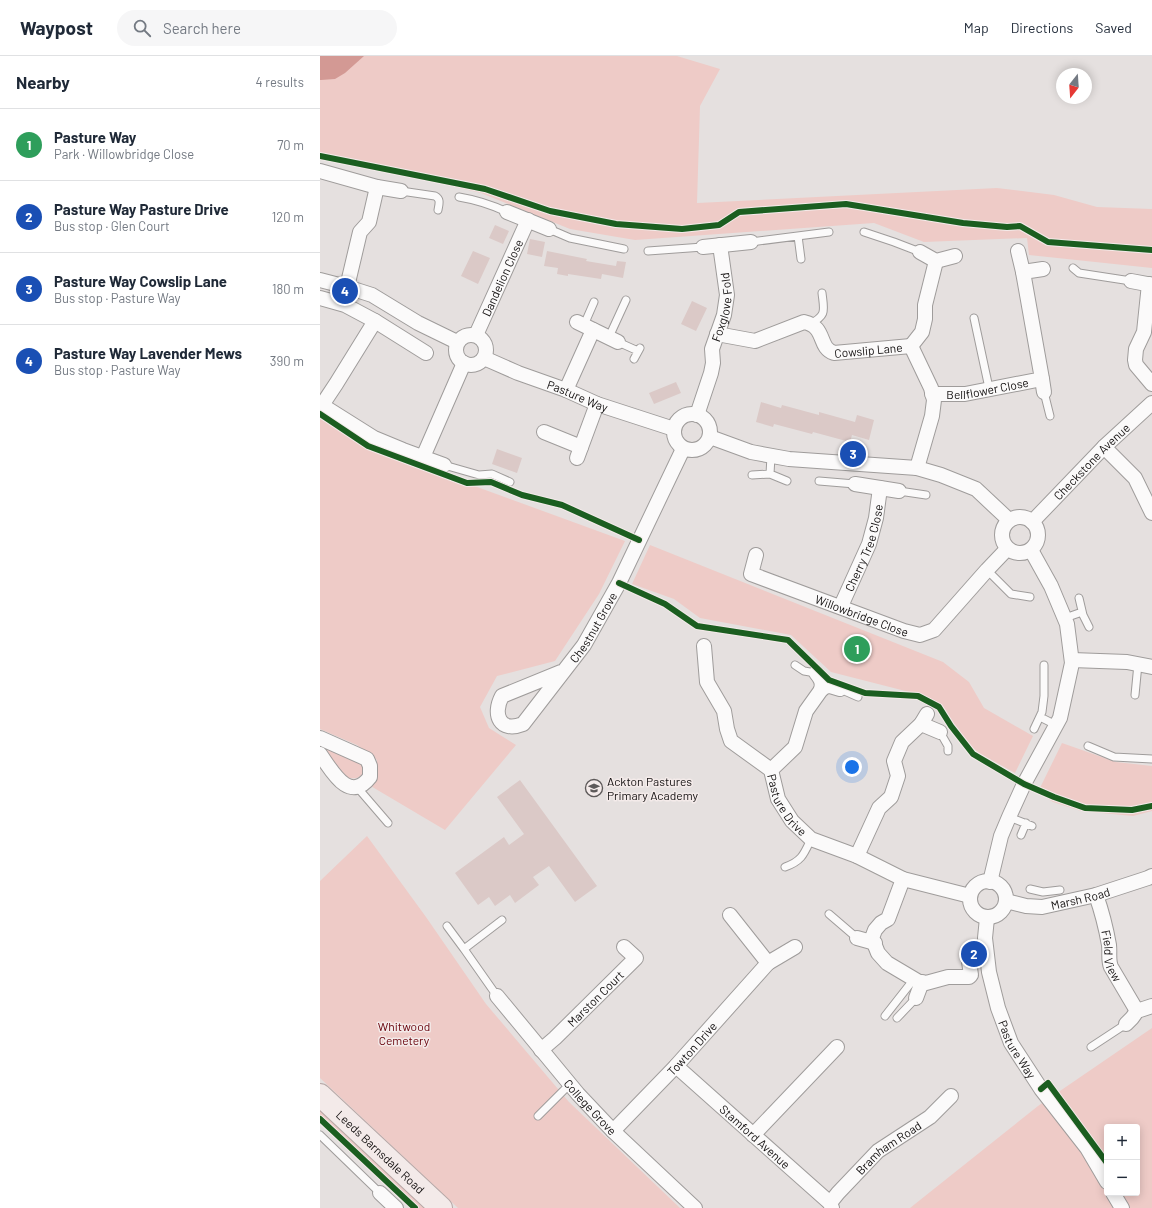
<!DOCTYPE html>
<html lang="en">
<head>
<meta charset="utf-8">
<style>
	body { margin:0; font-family:Barlow,sans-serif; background:#f6f6f7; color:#1f2937 }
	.controls { position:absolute; right:12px; bottom:12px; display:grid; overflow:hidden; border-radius:4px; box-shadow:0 2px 10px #0003 }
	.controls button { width:36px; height:36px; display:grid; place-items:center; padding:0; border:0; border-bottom:1px solid #e0e1e3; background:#fff; color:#1f2937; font:20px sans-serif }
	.compass { position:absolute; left:736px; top:12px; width:36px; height:36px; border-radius:50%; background:#fff; box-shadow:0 2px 10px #0003; rotate:197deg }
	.you { position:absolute; left:532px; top:711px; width:14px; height:14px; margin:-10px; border:3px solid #fff; border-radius:50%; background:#1a73e8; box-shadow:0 0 0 6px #1a73e833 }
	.badge { display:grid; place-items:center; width:26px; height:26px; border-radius:50%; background:#5d5959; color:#fff; font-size:13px; font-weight:700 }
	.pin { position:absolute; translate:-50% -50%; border:2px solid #fff; box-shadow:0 1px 4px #0006 }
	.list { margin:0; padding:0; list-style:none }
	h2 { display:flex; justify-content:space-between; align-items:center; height:52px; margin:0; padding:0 16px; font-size:17px }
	h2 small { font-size:13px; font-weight:400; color:#747a83 }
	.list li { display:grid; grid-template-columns:26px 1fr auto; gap:12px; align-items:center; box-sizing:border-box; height:72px; padding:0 16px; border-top:1px solid #e0e1e3 }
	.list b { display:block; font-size:15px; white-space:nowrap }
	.list p { margin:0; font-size:13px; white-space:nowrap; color:#747a83 }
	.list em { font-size:13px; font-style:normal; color:#747a83 }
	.icon { flex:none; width:22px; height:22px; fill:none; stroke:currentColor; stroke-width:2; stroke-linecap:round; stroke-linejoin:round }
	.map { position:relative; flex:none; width:832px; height:1152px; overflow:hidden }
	header { display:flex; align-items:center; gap:24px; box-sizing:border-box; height:56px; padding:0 20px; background:#fff; border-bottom:1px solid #e0e1e3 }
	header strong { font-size:19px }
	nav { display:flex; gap:22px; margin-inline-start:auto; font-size:14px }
	.search { width:280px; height:36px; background:#f6f6f7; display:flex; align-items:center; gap:10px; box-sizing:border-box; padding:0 14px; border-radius:22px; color:#747a83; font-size:15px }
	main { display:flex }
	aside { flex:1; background:#fff }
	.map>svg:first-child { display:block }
	.green { fill:#eecbc7; fill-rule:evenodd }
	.water { fill:#d39994 }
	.building { fill:#dbc9c7 }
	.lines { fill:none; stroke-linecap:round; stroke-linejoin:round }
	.service-casing { stroke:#9f9c9b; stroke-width:9 }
	.minor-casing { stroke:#9f9c9b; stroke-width:16 }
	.primary-casing { stroke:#b7a7a6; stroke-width:24 }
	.service { stroke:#fbfafa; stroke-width:7 }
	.minor { stroke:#fbfafa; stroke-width:14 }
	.primary { stroke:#f3eae9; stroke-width:22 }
	.cycleway-casing { stroke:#f4ebea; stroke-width:8 }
	.cycleway { stroke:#1b5e20; stroke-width:6 }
	.labels { text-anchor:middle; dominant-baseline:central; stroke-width:3; stroke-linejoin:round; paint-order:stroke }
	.street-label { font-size:12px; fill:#141111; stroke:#f4ebea }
	.poi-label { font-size:12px; fill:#141111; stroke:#f4ebea; text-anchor:start }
	.park-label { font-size:12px; fill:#68020b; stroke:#f4ebea }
</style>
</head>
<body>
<header>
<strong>Waypost</strong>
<div class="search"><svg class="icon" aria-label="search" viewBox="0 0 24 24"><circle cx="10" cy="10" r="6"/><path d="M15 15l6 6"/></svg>Search here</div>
<nav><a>Map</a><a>Directions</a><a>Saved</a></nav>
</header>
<main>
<aside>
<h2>Nearby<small>4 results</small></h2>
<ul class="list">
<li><span class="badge" style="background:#2e9e5b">1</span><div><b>Pasture Way</b><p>Park · Willowbridge Close</p></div><em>70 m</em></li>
<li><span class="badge" style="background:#1a4fb4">2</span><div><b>Pasture Way Pasture Drive</b><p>Bus stop · Glen Court</p></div><em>120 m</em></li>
<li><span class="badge" style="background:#1a4fb4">3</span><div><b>Pasture Way Cowslip Lane</b><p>Bus stop · Pasture Way</p></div><em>180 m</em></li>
<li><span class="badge" style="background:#1a4fb4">4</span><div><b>Pasture Way Lavender Mews</b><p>Bus stop · Pasture Way</p></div><em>390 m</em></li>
</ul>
</aside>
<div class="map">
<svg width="832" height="1152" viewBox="0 0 832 1152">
	<rect width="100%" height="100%" fill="#e5e0df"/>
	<path class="green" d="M0,0H357L400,13L380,50L377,147L677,132L734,139L777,151L832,153V212L709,199L707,182L604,186L554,167L315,184L250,173L161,137L0,100Z
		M0,359L67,398L305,485L279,538L235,605L177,620L160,651L169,672L196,689L125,774L49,729L57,718V704L37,689L0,673Z
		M330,489L623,606L649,626L664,652L713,680L695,717L659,697L630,672L605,640L511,616L471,579L380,562L354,543L312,528Z
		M742,687L796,706L832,710V755L813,760L761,755L733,746L718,736Z
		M0,689L44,709V716C38,724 35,722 25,722Z
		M47,780L106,861L166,948L249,1046L360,1152H138L0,1022V825Z
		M832,972V1152H590L718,1050ZM787,1071H817V1137H787Z
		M0,1049L111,1152H95L0,1063Z"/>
	<path class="water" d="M0,0H44L25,17L15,23L1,24H0Z"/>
	<path class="building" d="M175,169L189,175L183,188L169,182Z
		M210,183L225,186L222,201L207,198Z
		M153,195L170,202L158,228L141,220Z
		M227,195L267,203L266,205L296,210L297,205L306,206L303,222L282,218L281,223L248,218V220L237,218L238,212L224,210Z
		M372,245L387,252L376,275L361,268Z
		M356,326L361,337L334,348L329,337Z
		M441,346L461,352L462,349L499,359V356L535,366L537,359L554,364L549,384L532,379L530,386L493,376L492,378L454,368L453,371L436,366Z
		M177,393L202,402L197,417L172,408Z
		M200,724L277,830L255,846L229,810L213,821L219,829L195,847L190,839L175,850L169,841L158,849L135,817L184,781L189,789L204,778L177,741Z"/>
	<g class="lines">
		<g class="service-casing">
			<path id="service" d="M81,135L115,140C121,143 119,148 118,154
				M139,141C157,144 170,148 187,156
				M229,173L250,182L304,193
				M544,176L574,186L600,196
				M478,180L481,203
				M431,186L509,176
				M328,195L383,191
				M753,212L759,217L811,225
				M654,262L669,332
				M490,268C507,259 504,255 502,237
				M264,269L274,246
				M289,281L306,244
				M298,286L318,295
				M314,303L320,292
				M724,336L730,360
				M124,409L159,419L172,418L190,426
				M450,418L451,400
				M432,419L450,418L467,425
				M499,425L535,428
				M579,435L606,439
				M667,514L691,538L710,541
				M759,542L763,559L769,571
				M745,562L762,556
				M475,609L484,615L496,617
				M520,633L538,641
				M815,639L818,608
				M720,661L736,669
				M714,673L722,656L724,640V609
				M620,676L628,690V695
				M768,690L794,701L832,703
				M37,731L68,767
				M689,761L712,770
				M701,779L706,767
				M465,811C482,805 484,798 491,783
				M710,833L723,836L740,834
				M509,858L537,882
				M127,870L144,893
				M177,940L144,893L182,864
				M565,960L594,923
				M577,962L596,942
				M771,991L806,968
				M218,1060L250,1028
				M0,1079L60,1137"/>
		</g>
		<g class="minor-casing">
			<g id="minor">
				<path d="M0,115L57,131L81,135"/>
				<path d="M187,156L229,173"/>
				<path d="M383,191L431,186"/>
				<path d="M698,195L703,216"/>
				<path d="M600,196L616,205L635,200"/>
				<path d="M0,224L27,231L52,239L98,267L137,286"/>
				<path d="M811,225L832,229"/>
				<path d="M829,228L824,276L816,293L815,304L816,309L832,328"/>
				<path d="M27,231L40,176L49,166L57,131"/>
				<path d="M0,242L25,249L55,265"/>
				<path d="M257,266L298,286"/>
				<path id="s1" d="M397,278L435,285L484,266C507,271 497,291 514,297L591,290"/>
				<circle cx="151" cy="294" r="15"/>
				<path id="s2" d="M156,279L208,164"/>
				<path d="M591,290L611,332L614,344L612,360L597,412"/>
				<path d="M591,290L602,276L605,263V249L616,205"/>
				<path id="s3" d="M164,302L198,317L246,334L277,348L354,373"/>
				<path d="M722,323L724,336"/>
				<path d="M246,334L273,274"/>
				<path id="s4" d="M612,338H645L722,323L703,216L723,213"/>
				<path d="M0,348L54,382L83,394L124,409"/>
				<path d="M2,349L16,328L55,265L106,297"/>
				<circle cx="372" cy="376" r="18"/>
				<path id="s5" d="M377,359L391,317L393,307L392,293L404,259L407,239L400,189"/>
				<path d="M224,376L261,391"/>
				<path d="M390,381L431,396L469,403L597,412L621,419L656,433L689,464"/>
				<path d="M784,391L815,422L832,457"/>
				<path d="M103,401L144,307"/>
				<path d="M257,402L277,348"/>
				<path d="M535,428L579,435"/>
				<circle cx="700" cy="479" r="18"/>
				<path id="s6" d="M712,466L784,391L832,347"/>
				<path id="s7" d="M436,499L431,518L584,575L600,579L614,574L667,514L687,493"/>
				<path id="s8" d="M521,550L549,488L556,462L560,432"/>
				<path id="s9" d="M384,590L387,626L404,655L407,673L411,685L451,714L458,743L472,765L491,783L537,800L583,823L650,840"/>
				<path d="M752,604L807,606L832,611"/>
				<path id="s10" d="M241,616L182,640C172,659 180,677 203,668L264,589L299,527L363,393"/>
				<path d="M496,617C501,623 503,627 501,634"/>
				<path d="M601,668L620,676"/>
				<path d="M0,682L47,703L50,710V721C29,748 12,715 0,698"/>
				<path d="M451,714L475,691L486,655L501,634L505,631L510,630L520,633"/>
				<path d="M537,800L559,752L571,741L578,720L574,705L582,686L601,668L607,658"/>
				<path d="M583,823L568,863L561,867L555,874L552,882L558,897L567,907L599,926L606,927L628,921H649L651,919L648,899"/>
				<circle cx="668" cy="843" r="18"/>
				<path d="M670,826L681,780L689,761L704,728L740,662L752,607L747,568L731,530L711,494"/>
				<path id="s11" d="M776,839C782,856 786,872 789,889C790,897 788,904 791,911L817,955"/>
				<path id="s12" d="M686,845L706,850L722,851L776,839L828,822L832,820"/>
				<path d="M410,859L448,907L475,891"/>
				<path id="s13" d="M667,862L665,882L669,916L678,952L691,987L721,1033L767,1092L787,1126"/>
				<path d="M537,882L555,887"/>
				<path id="s14" d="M177,940L258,1038L293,1075L375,1152"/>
				<path d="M596,942L602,926"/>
				<path d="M806,968L812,962L817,955L832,950"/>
				<path id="s15" d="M221,994L235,982L316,902L304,891"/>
				<path id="s16" d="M356,1010L510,1147L512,1152"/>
				<path id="s17" d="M293,1075L356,1010L448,907"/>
				<path d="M433,1079L517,991"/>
				<path d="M60,1137L76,1152"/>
				<path d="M793,1137L802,1152"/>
				<path id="s18" d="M510,1147L518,1137L558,1095L610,1061L631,1040"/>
			</g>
		</g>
		<g class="primary-casing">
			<g id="primary">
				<path id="s19" d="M0,1039L121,1152"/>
			</g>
		</g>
		<use href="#service" class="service"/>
		<use href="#minor" class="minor"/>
		<use href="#primary" class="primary"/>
		<g class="cycleway-casing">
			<path id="cycleway" d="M0,100L165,133L230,155L296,168L362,173L399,169L419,156L526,148L643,167L687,171L700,170L728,186L832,194
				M0,358L48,390L147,427L171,426L202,439L242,449L319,484
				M299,527L345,548L377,570L468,584L509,624L545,637L598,640L619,651L631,670L653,698L704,728L734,741L765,752L812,754L832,750
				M721,1033L728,1027L787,1107
				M0,1063L95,1152"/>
		</g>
		<use href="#cycleway" class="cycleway"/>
	</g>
	<defs>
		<g id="school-ring" transform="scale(0.9)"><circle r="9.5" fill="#f4ebea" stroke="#5d5959" stroke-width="1.5"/><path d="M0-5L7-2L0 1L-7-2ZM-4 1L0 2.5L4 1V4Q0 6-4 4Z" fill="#5d5959"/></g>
	</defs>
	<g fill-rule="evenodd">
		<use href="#school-ring" x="274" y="732"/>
	</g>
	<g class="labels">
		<g class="street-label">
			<text stroke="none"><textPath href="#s2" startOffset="63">Dandelion Close</textPath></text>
			<text stroke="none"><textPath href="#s5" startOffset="112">Foxglove Fold</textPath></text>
			<text stroke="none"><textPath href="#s1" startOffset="171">Cowslip Lane</textPath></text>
			<text stroke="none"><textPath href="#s4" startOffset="56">Bellflower Close</textPath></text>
			<text stroke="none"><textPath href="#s3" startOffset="101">Pasture Way</textPath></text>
			<text stroke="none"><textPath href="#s6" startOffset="85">Checkstone Avenue</textPath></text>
			<text stroke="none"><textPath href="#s8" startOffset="63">Cherry Tree Close</textPath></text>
			<text stroke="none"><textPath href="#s7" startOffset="138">Willowbridge Close</textPath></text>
			<text stroke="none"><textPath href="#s10" startOffset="234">Chestnut Grove</textPath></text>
			<text stroke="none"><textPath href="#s9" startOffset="189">Pasture Drive</textPath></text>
			<text stroke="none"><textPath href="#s12" startOffset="76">Marsh Road</textPath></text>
			<text stroke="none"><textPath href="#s11" startOffset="63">Field View</textPath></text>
			<text stroke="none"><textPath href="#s15" startOffset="75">Marston Court</textPath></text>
			<text stroke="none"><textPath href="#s17" startOffset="114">Towton Drive</textPath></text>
			<text stroke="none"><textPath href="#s13" startOffset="137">Pasture Way</textPath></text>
			<text stroke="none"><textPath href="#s14" startOffset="145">College Grove</textPath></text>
			<text stroke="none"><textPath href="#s16" startOffset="106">Stamford Avenue</textPath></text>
			<text stroke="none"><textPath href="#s18" startOffset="81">Bramham Road</textPath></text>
			<text stroke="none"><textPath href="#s19" startOffset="83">Leeds Barnsdale Road</textPath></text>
		</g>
		<g class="poi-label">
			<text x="287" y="725">Ackton Pastures<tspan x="287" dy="14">Primary Academy</tspan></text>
		</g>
		<g class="park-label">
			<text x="84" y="970">Whitwood<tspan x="84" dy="14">Cemetery</tspan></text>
		</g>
	</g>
</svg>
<div class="controls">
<button>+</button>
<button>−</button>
</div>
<svg class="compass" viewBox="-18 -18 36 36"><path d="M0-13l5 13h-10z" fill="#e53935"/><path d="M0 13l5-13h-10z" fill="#747a83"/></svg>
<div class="you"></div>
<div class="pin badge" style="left:537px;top:593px;background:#2e9e5b">1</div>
<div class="pin badge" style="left:654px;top:898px;background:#1a4fb4">2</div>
<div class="pin badge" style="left:533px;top:398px;background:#1a4fb4">3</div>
<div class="pin badge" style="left:25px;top:235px;background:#1a4fb4">4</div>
</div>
</main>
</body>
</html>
